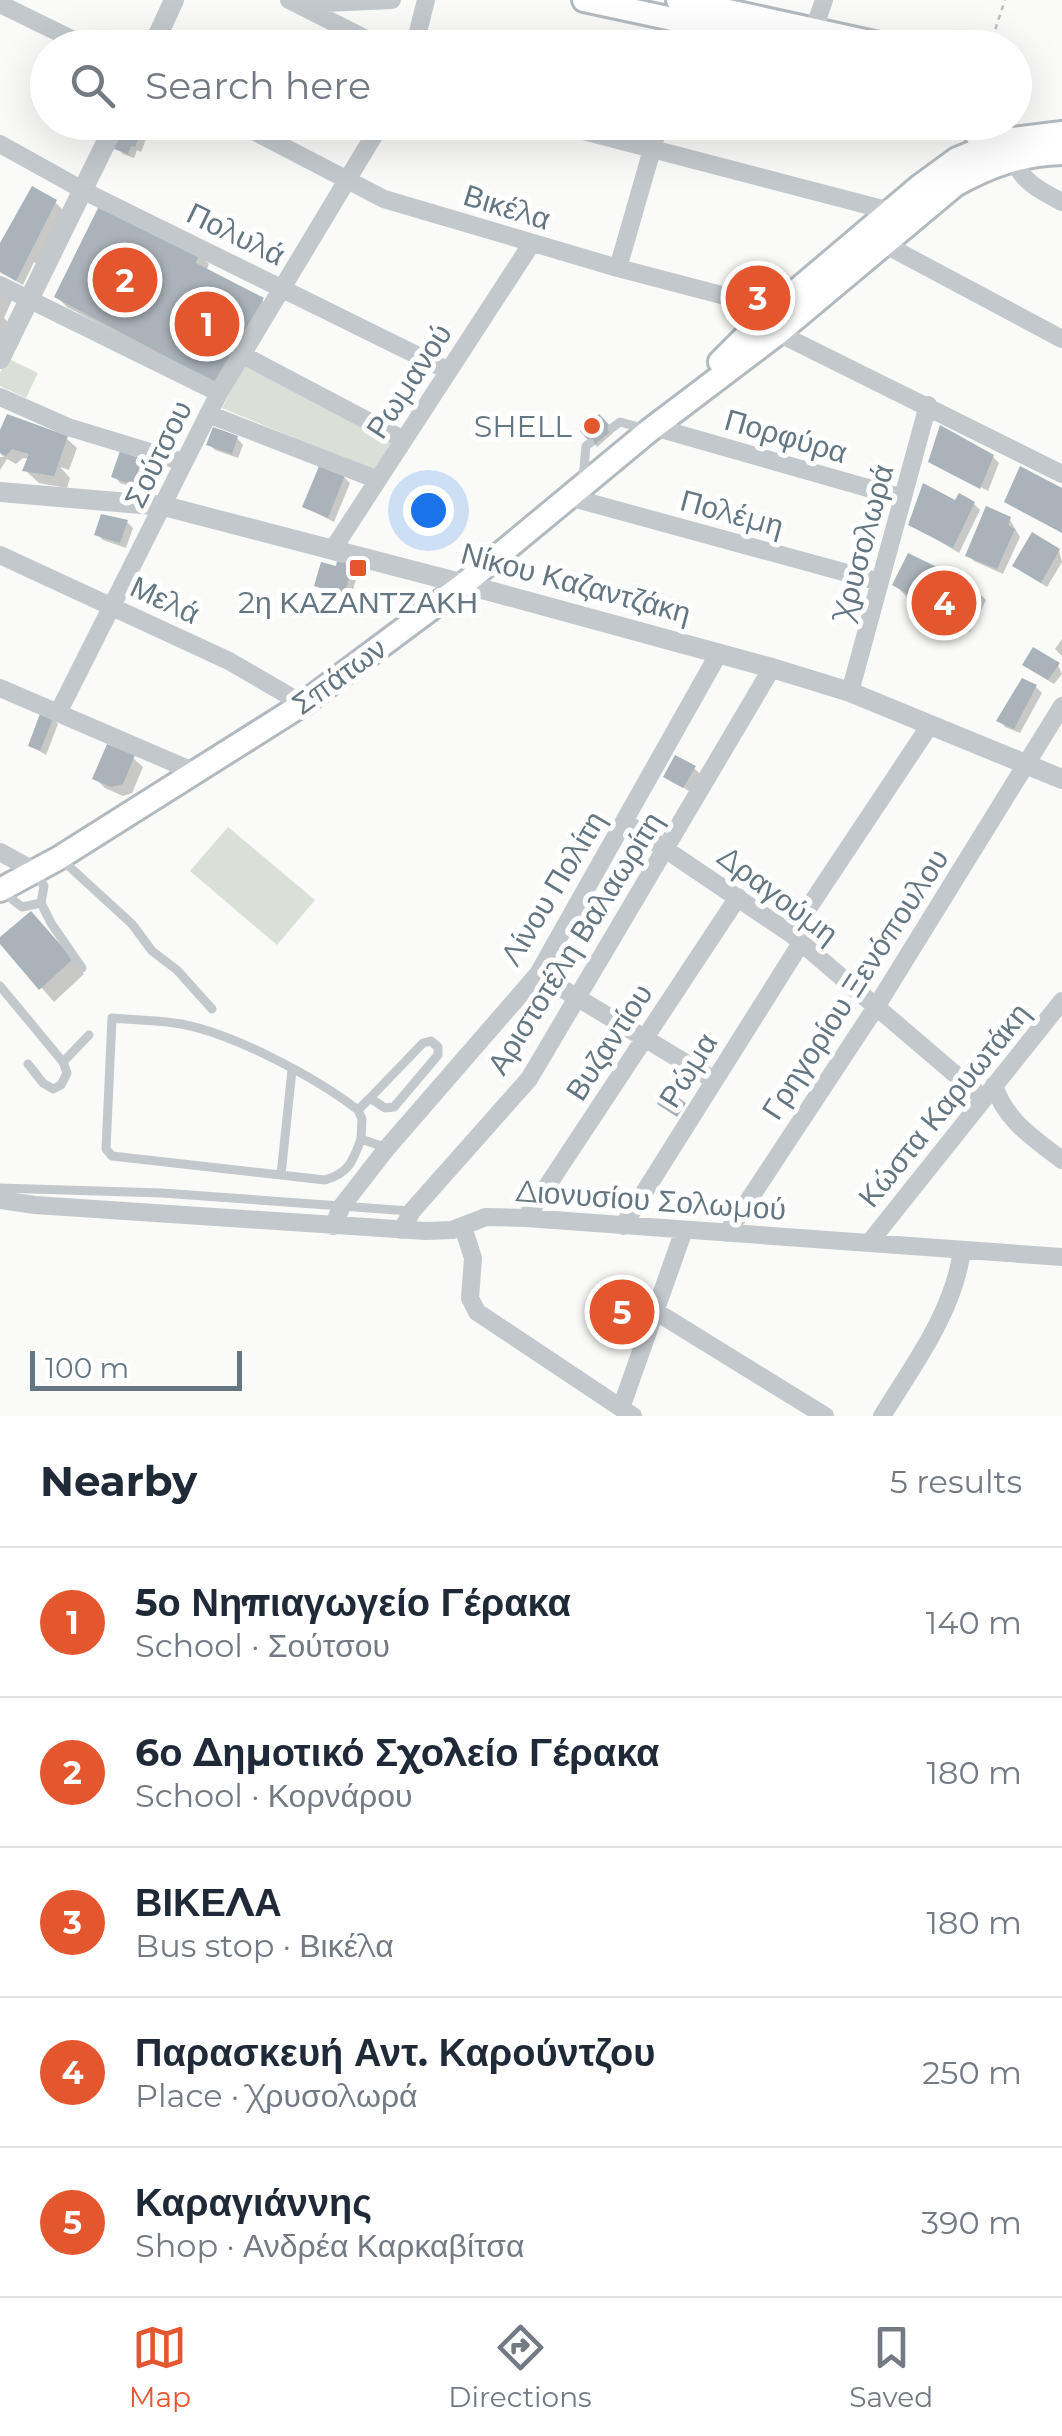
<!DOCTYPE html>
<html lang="en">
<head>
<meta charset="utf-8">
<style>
	body { margin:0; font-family:Montserrat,sans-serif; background:#f2f2f3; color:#1f2937 }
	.scale { position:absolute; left:30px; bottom:25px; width:212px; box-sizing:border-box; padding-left:10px; border:5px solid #657683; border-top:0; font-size:28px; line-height:35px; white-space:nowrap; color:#657683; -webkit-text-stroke:8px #fff; paint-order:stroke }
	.you { position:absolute; left:428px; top:510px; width:35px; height:35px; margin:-25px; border:8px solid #fff; border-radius:50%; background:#1a73e8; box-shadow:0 0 0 15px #1a73e833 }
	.badge { display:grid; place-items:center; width:65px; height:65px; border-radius:50%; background:#e4572e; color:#fff; font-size:32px; font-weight:700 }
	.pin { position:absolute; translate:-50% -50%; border:5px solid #fff; box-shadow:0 2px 10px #0006 }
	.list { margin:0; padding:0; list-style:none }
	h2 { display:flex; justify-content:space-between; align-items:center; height:130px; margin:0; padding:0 40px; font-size:42px }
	h2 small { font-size:32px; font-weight:400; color:#747a83 }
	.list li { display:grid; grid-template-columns:65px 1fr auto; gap:30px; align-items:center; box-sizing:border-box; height:150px; padding:0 40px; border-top:2px solid #e0e1e3 }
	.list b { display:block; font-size:38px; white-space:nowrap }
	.list p { margin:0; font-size:32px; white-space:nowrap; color:#747a83 }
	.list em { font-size:32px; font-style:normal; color:#747a83 }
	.icon { flex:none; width:55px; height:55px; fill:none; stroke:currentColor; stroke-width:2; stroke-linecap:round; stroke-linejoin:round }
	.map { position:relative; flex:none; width:1062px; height:1416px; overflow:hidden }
	.search { position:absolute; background:#fff; box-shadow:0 10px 40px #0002; left:30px; right:30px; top:30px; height:110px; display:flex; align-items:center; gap:25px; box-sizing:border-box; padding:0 35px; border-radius:55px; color:#747a83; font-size:38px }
	.sheet { height:880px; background:#fff }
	nav { display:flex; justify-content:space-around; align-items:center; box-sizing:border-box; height:140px; border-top:2px solid #e0e1e3; background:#fff; font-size:28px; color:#747a83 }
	nav a { display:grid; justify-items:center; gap:5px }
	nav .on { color:#e4572e }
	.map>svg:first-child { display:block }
	.green { fill:#dadfd7 }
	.shadow { fill:#0003 }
	.building { fill:#aab3b9 }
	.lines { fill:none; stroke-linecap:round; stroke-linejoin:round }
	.secondary-casing { stroke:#b3babf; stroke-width:28 }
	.path { stroke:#bbbfc2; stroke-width:2.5; stroke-dasharray:5 5; stroke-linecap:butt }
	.service { stroke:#c3c8cc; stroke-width:9 }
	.minor { stroke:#c3c8cc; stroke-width:18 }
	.tertiary { stroke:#c3c8cc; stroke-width:20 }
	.secondary { stroke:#fff; stroke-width:22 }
	.poi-dot { fill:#e4572e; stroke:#fff; stroke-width:4 }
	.labels { text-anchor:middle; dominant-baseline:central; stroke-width:10; stroke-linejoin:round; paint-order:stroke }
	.street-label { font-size:30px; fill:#657683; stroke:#fff }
	.poi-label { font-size:30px; fill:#657683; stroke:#fff; text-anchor:end }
</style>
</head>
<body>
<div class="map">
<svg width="1062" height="1416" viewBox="0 0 1062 1416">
	<rect width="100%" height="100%" fill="#fafaf8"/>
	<path class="green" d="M7,358L38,373L26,398L0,386V373Z
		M246,362L394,440L375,471L222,408Z
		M228,827L315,900L277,945L190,871Z"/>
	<path class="shadow" d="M147,122H159L154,136L148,134L141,152L137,150L134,158L123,154L117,148L133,136L136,128L141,137Z
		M55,202L69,216L42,267L34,262L23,285L0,272V248Z
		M199,254L209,264L206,271L262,300L272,310L225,390L67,307L57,297Z
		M0,290L13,298L4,318L16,330L0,364Z
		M599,417L613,433L597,447L583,431Z
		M0,436L67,439L77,448L69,470L60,467L70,478L67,488L39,483L25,470L29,459L23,458L16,464L7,459L0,470V457H4L0,453Z
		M237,438L243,445L238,458L215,450L209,444Z
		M993,457L999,463L988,491L934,462Z
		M140,461L146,467L139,489L120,483L114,476Z
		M344,477L350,483L334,522L305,507Z
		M974,504L980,510L959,553L911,524Z
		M1010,520L1020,537L1003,574L974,561L968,555Z
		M127,522L133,528L126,548L103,540L97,534Z
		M1059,551L1062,562L1047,587L1021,571Z
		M352,567L358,573L350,599L323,591L317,585Z
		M895,585L973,587L986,600L970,632L908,598Z
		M1062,639V656L1055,649Z
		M1058,665L1062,674L1054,684L1031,670Z
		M1036,687L1042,693L1020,733L1005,727L1000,721Z
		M52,718L58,724L46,755L31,746Z
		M133,758L143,767L132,793L123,796L105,788L95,778Z
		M694,768L700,774L690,792L666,776Z
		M44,927L84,974L54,1002L0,940Z"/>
	<path class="building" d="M125,122H151L147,132L142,129L135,147L131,146L128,154L114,149L118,136L122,138L125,131L131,133L134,126Z
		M32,186L57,200L16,281L0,272V243Z
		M100,204L200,252L196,263L264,298L214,382L54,297Z
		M7,414L68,436L54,476L22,471L29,454L12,449L6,456L0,453V430Z
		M599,414L613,429L593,446L580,431Z
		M940,425L994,455L980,489L928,462Z
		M213,427L238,436L232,454L206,445Z
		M120,451L142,459L133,485L111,477Z
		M320,464L345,475L328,518L302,507Z
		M1020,466L1062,488V533L1004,502Z
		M923,483L955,500L959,493L975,502L953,548L908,525Z
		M986,506L1011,517L1008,525L1015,529L997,569L965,556Z
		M101,514L128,520L120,543L94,535Z
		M1032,532L1060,549L1041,583L1012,566Z
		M908,553L974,585L956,621L892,585Z
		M337,561L353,565L344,595L314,586L321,562L336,566Z
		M1033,647L1060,663L1048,680L1022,665Z
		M1022,678L1037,685L1014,729L996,721Z
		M41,711L54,716L40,751L28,746Z
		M107,744L135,755L123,784L111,787L92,779Z
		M675,755L696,766L683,788L663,777Z
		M31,911L73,959L39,990L0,944V937Z
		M666,1089L686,1103L677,1117L657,1104Z"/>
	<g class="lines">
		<g class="secondary-casing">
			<path id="secondary" d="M584,0L807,48
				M678,0L897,48
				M969,122L991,158
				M720,362L764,318L920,186L957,159L1004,140L1062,133
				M0,890L59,858L303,704L464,584L650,430L778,333L955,185C989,166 1022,154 1062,153"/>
		</g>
		<path class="path" d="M989,48L1005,0"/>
		<path class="service" d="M612,428L620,422L646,429
			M583,478L586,446L590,443
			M61,859L132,924L152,951L177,970L212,1009
			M3,892L22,907L41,903L44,886L35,872
			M41,903L51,923L82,968
			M0,986L63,1062L89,1035
			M28,1064L43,1083L53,1089L61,1085L67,1073L63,1062
			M358,1110L370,1098L385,1108L394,1107L438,1055V1047L431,1041L423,1043L370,1098
			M361,1139L362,1119L358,1110C315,1077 228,1030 174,1023C154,1020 132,1020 112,1018L106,1149L112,1156L325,1180C349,1173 353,1161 361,1139L387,1148
			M281,1175L292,1070
			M0,1188L162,1193L410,1211"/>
		<path class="minor" d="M289,0L384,48
			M0,4L90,48
			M302,4L392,0
			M814,29L824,0
			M414,48L426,0
			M679,48L686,22
			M236,122L384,199L618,268L775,309
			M549,122L890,211
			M0,144L90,194L449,371
			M1014,159C1020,181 1043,192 1062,202
			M884,244L1062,339
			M618,268L660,122
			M0,285L219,393
			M778,333L1062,474
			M241,354L404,440
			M0,397L68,427L183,462
			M208,414L378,480
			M654,427L903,498
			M569,497L880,582
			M333,549L532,243
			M0,555L229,661L303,704
			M0,688L195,772
			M850,692L928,405
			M58,713L219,393L382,122
			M625,822L791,934L983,1098
			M0,852L35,871
			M791,934L930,725
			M538,974L714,1080
			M994,1085C1005,1120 1033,1138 1062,1160
			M0,1200L35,1205L426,1231L452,1230L486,1217L526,1218L1062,1257
			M526,1218L738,897
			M333,1226L342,1206L387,1148L538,974L719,653
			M623,1226L801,943
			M463,1227L473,1258L470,1298L477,1312L633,1416
			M402,1230L412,1211L529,1079L772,668
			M727,1233L876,1007L1062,706
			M869,1243L1062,1001
			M655,1311L825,1416
			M621,1408L684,1230
			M882,1416C914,1364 953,1313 962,1251"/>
		<path class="tertiary" d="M152,48L174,0
			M0,359L116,122
			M0,492L164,506L464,584L772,668L850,692L1062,779"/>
		<use href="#secondary" class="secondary"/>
	</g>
	<g class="poi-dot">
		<circle cx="592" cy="426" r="10"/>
		<rect x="348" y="558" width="20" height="20" rx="5"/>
	</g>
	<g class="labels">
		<g class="street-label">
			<text transform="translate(507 207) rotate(17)">Βικέλα</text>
			<text transform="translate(236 234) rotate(26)">Πολυλά</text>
			<text transform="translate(409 381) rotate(-57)">Ρωμανού</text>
			<text transform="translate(786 436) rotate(16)">Πορφύρα</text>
			<text transform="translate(158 454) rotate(-64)">Σούτσου</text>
			<text transform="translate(732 513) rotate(15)">Πολέμη</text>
			<text transform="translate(863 542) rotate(-75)">Χρυσολωρά</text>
			<text transform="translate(576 583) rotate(15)">Νίκου Καζαντζάκη</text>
			<text transform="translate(165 600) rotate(25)">Μελά</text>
			<text transform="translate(339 676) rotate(-36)">Σπάτων</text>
			<text transform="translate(553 888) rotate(-59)">Λίνου Πολίτη</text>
			<text transform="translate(778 895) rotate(37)">Δραγούμη</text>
			<text transform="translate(575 943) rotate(-58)">Αριστοτέλη Βαλαωρίτη</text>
			<text transform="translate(855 984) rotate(-57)">Γρηγορίου Ξενόπουλου</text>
			<text transform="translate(609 1042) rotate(-57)">Βυζαντίου</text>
			<text transform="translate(688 1070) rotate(-58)">Ρώμα</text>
			<text transform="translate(944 1105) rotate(-51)">Κώστα Καρυωτάκη</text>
			<text transform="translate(651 1200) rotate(4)">Διονυσίου Σολωμού</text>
		</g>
		<g class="poi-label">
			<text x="572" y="426">SHELL</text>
			<text x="358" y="602" text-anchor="middle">2η ΚΑΖΑΝΤΖΑΚΗ</text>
		</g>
	</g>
</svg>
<div class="scale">100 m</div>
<div class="you"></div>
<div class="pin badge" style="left:207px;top:324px">1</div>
<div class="pin badge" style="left:125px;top:280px">2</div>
<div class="pin badge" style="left:758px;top:298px">3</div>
<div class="pin badge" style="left:944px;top:603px">4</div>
<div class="pin badge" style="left:622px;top:1312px">5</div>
<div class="search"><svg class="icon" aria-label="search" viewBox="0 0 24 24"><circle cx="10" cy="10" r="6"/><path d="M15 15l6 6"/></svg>Search here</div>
</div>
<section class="sheet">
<h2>Nearby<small>5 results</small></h2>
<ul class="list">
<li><span class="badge">1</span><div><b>5ο Νηπιαγωγείο Γέρακα</b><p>School · Σούτσου</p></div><em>140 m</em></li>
<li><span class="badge">2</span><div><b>6ο Δημοτικό Σχολείο Γέρακα</b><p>School · Κορνάρου</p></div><em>180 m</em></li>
<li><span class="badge">3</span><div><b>ΒΙΚΕΛΑ</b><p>Bus stop · Βικέλα</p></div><em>180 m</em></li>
<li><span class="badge">4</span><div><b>Παρασκευή Αντ. Καρούντζου</b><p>Place · Χρυσολωρά</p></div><em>250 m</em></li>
<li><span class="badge">5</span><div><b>Καραγιάννης</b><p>Shop · Ανδρέα Καρκαβίτσα</p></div><em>390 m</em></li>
</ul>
</section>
<nav>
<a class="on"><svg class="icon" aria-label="map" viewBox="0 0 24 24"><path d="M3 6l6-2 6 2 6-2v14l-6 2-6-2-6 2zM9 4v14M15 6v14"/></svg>Map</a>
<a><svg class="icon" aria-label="directions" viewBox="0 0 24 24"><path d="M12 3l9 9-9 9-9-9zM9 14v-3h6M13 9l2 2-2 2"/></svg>Directions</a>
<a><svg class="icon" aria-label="saved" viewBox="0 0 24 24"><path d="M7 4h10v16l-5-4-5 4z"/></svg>Saved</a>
</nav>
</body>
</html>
